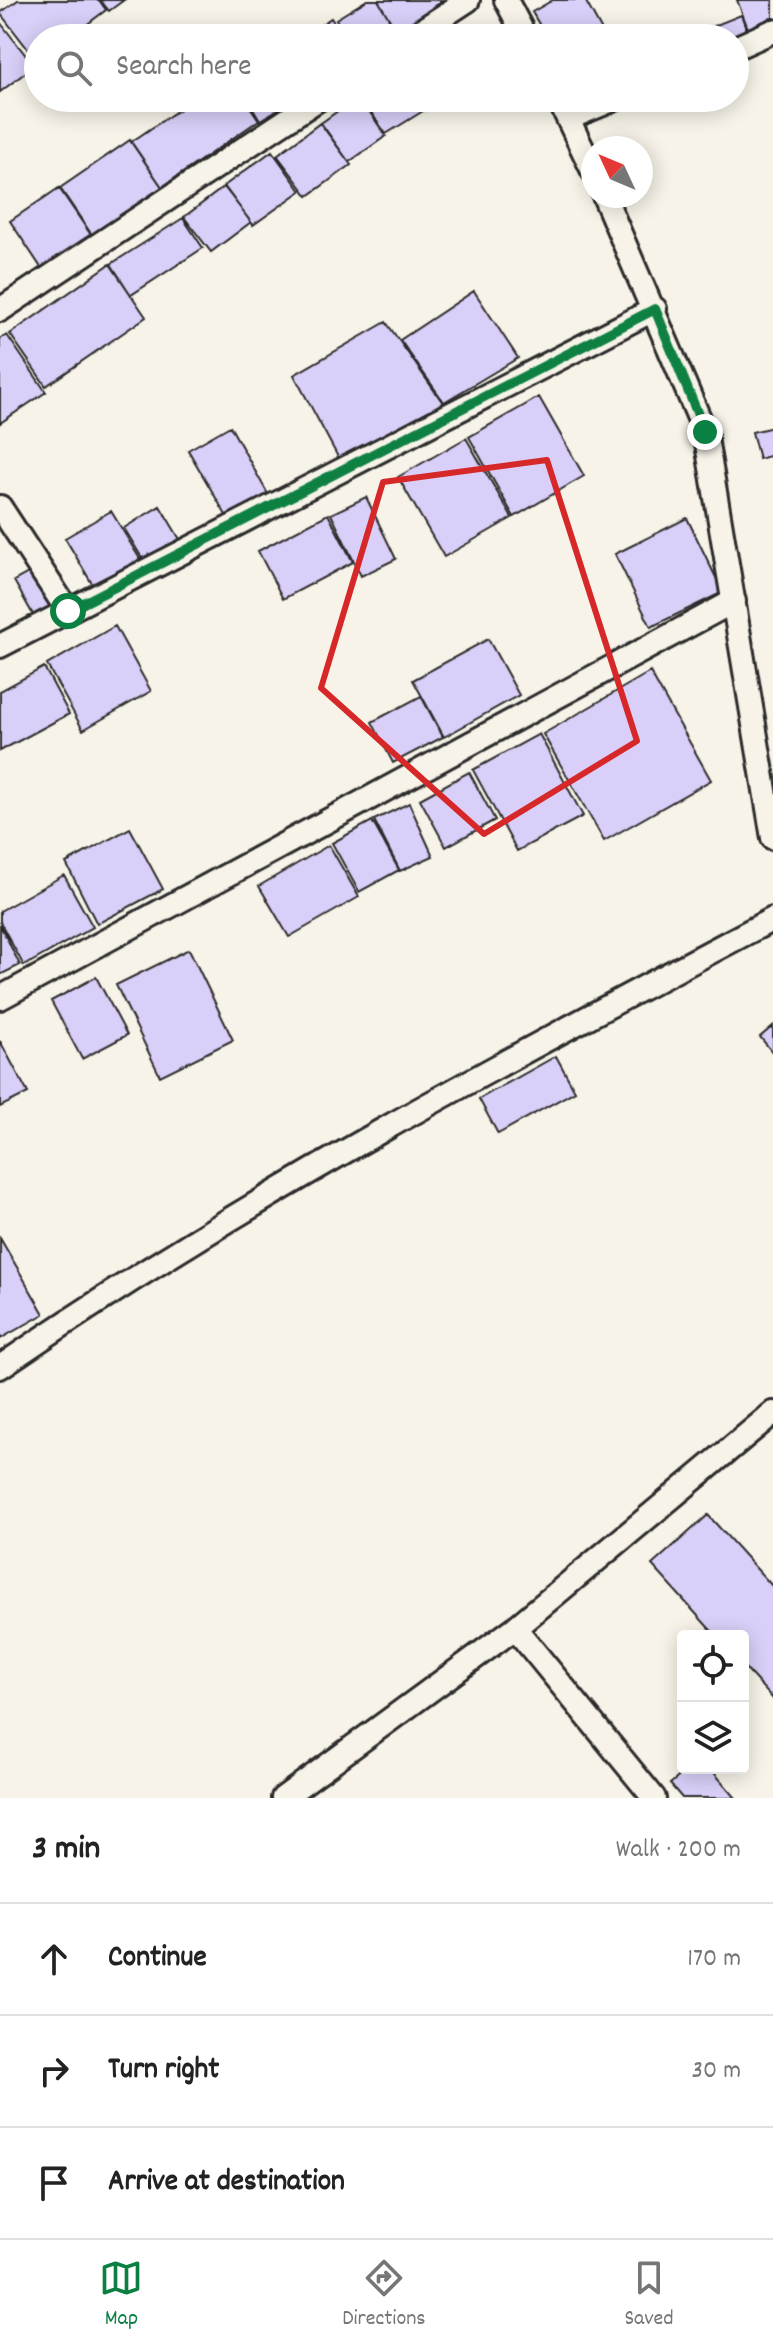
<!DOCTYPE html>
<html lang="en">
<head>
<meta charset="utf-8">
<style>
	body { margin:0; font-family:Dekko,sans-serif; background:#f2f2f2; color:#222 }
	.controls { position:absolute; right:24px; bottom:24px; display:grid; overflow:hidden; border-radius:8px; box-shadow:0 4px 20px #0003 }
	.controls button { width:72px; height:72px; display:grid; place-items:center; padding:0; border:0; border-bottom:2px solid #e0e0e0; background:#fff; color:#222; font:40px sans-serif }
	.compass { position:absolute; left:581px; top:136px; width:72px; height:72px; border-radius:50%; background:#fff; box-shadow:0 4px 20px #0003; rotate:314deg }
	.stop { position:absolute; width:24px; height:24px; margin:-18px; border:6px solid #0b8043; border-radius:50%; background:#fff }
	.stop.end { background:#0b8043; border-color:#fff; box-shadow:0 2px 8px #0008 }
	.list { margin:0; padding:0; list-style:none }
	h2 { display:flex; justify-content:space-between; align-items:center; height:104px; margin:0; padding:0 32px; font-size:34px }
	h2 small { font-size:26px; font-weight:400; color:#767676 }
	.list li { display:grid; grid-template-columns:52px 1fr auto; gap:24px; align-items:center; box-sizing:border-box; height:112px; padding:0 32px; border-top:2px solid #e0e0e0 }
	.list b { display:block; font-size:30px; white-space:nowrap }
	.list em { font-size:26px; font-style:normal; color:#767676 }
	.icon { flex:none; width:44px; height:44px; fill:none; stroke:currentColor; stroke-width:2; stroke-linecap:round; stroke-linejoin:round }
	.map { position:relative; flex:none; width:773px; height:1798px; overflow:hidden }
	.search { position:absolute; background:#fff; box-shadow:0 4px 20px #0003; left:24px; right:24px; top:24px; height:88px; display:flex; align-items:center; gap:20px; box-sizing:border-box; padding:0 28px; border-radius:44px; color:#767676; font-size:30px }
	.sheet { height:440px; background:#fff }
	nav { display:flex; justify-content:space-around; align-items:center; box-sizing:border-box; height:112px; border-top:2px solid #e0e0e0; background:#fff; font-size:22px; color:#767676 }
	nav a { display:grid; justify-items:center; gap:4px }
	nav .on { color:#0b8043 }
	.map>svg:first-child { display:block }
	.building { fill:#d9cff8; stroke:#2b2b2b; stroke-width:2 }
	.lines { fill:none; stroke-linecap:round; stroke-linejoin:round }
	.minor-casing { stroke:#2b2b2b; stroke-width:28 }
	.minor { stroke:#f7f3e8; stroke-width:22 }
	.route { stroke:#0b8043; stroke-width:10 }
	.marked { fill:none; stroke:#d62828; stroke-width:6; stroke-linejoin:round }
</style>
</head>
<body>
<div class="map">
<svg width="773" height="1798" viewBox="0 0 773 1798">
	<rect width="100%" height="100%" fill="#f7f3e8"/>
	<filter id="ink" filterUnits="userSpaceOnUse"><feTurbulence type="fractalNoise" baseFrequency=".0125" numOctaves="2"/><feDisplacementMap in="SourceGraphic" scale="16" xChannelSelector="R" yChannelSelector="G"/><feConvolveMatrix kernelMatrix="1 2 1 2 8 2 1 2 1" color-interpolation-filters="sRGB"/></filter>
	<g filter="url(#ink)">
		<path class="building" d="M18,0H99L106,10L69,38H38V62L0,13Z
			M100,0H124L109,11Z
			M367,0H378L398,34L391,38H347L336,19Z
			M378,0H454L398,34Z
			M553,0H585L606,38H547L532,12Z
			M737,0H773V28L751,36Z
			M741,15L750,37L715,38L711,27Z
			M331,18L345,38H302Z
			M0,22L34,66L0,92Z
			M711,27L715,38H684Z
			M196,98H244L259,120L162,187L131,142Z
			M247,98H297L260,120Z
			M356,98H360L386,136L349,162L321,123Z
			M361,98H444L386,134Z
			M320,123L351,165L308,196L277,155Z
			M130,140L162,187L92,235L60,188Z
			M272,151L301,191L253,225L224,186Z
			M224,187L251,222L211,252L184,217Z
			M59,188L91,235L42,269L10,221Z
			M183,218L203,248L131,295L111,264Z
			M110,264L146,317L46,386L10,334Z
			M474,291L518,358L444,402L400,340Z
			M386,322L443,403L339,459L294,375Z
			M7,335L46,392L0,423V339Z
			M539,397L584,476L514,517L469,437Z
			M230,426L268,494L227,517L188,450Z
			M773,427V455L759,459L752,432Z
			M466,438L512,518L444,557L398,477Z
			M366,497L396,559L361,576L331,514Z
			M160,506L181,541L145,563L124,528Z
			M111,511L143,564L97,592L65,538Z
			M328,514L353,562L283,599L258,551Z
			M687,518L723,592L651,627L615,554Z
			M39,567L60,606L36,620L14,581Z
			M115,626L151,691L83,730L47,665Z
			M488,639L519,695L444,737L413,680Z
			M44,667L69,714L0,751V691Z
			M650,672L711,780L604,841L543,734Z
			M421,696L443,737L393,763L372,722Z
			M539,734L583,816L517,851L473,770Z
			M469,772L495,820L446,847L420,799Z
			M409,803L433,856L400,871L374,820Z
			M372,821L399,870L359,892L332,843Z
			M130,828L163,889L97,924L66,863Z
			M329,845L359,897L289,937L259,886Z
			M64,875L93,927L24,966L0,922V911Z
			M0,925L20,965L0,975Z
			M189,949L233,1040L160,1076L116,985Z
			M96,977L127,1035L82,1059L51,1001Z
			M773,1026V1053L760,1037Z
			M0,1041L28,1093L0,1107Z
			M556,1056L575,1091L498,1134L479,1099Z
			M0,1238L44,1314L0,1339Z
			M708,1515L773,1587V1699L743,1666V1636H716L652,1565Z
			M689,1768H710L736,1798H682L670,1784Z"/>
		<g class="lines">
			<g class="minor-casing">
				<path id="minor" d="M506,0L526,38
					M410,38L468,0
					M735,48L773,31
					M558,98L593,171
					M569,118L617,98
					M604,196L705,432L773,838
					M0,310L320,98
					M0,507L68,611
					M0,646L655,309
					M0,998L734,601
					M0,1367C246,1198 509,1058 773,919
					M515,1628L654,1798
					M283,1798L515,1628L773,1413"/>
			</g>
			<use href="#minor" class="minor"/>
		</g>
	</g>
	<g class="lines" filter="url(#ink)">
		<path class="route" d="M68,611L655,309L705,432"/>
	</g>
	<path class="marked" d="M547,460L637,741L484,834L321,688L383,482Z"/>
</svg>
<div class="controls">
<button><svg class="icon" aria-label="locate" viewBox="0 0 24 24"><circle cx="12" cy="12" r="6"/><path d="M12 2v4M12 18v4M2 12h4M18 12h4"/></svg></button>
<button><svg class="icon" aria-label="layers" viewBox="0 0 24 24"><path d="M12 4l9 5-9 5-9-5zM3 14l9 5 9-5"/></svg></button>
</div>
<svg class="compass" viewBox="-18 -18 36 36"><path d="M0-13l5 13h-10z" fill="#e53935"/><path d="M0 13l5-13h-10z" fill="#767676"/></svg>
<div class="stop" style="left:68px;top:611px"></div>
<div class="stop end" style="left:705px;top:432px"></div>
<div class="search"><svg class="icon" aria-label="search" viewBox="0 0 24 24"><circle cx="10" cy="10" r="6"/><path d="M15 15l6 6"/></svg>Search here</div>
</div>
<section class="sheet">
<h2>3 min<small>Walk · 200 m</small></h2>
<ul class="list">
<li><svg class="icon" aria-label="ahead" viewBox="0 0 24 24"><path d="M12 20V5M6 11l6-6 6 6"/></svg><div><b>Continue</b></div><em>170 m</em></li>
<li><svg class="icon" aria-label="right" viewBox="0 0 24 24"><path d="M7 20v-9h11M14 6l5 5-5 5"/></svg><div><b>Turn right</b></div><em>30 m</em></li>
<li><svg class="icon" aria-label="arrive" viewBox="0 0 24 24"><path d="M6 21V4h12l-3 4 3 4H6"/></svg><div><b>Arrive at destination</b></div></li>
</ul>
</section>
<nav>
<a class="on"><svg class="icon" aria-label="map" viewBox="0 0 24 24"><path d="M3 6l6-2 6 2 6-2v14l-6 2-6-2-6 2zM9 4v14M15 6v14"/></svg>Map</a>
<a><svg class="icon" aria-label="directions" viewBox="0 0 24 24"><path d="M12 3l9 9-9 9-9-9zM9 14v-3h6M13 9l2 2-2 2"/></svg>Directions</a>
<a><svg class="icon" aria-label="saved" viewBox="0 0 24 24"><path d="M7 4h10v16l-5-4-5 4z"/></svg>Saved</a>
</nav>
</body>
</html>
